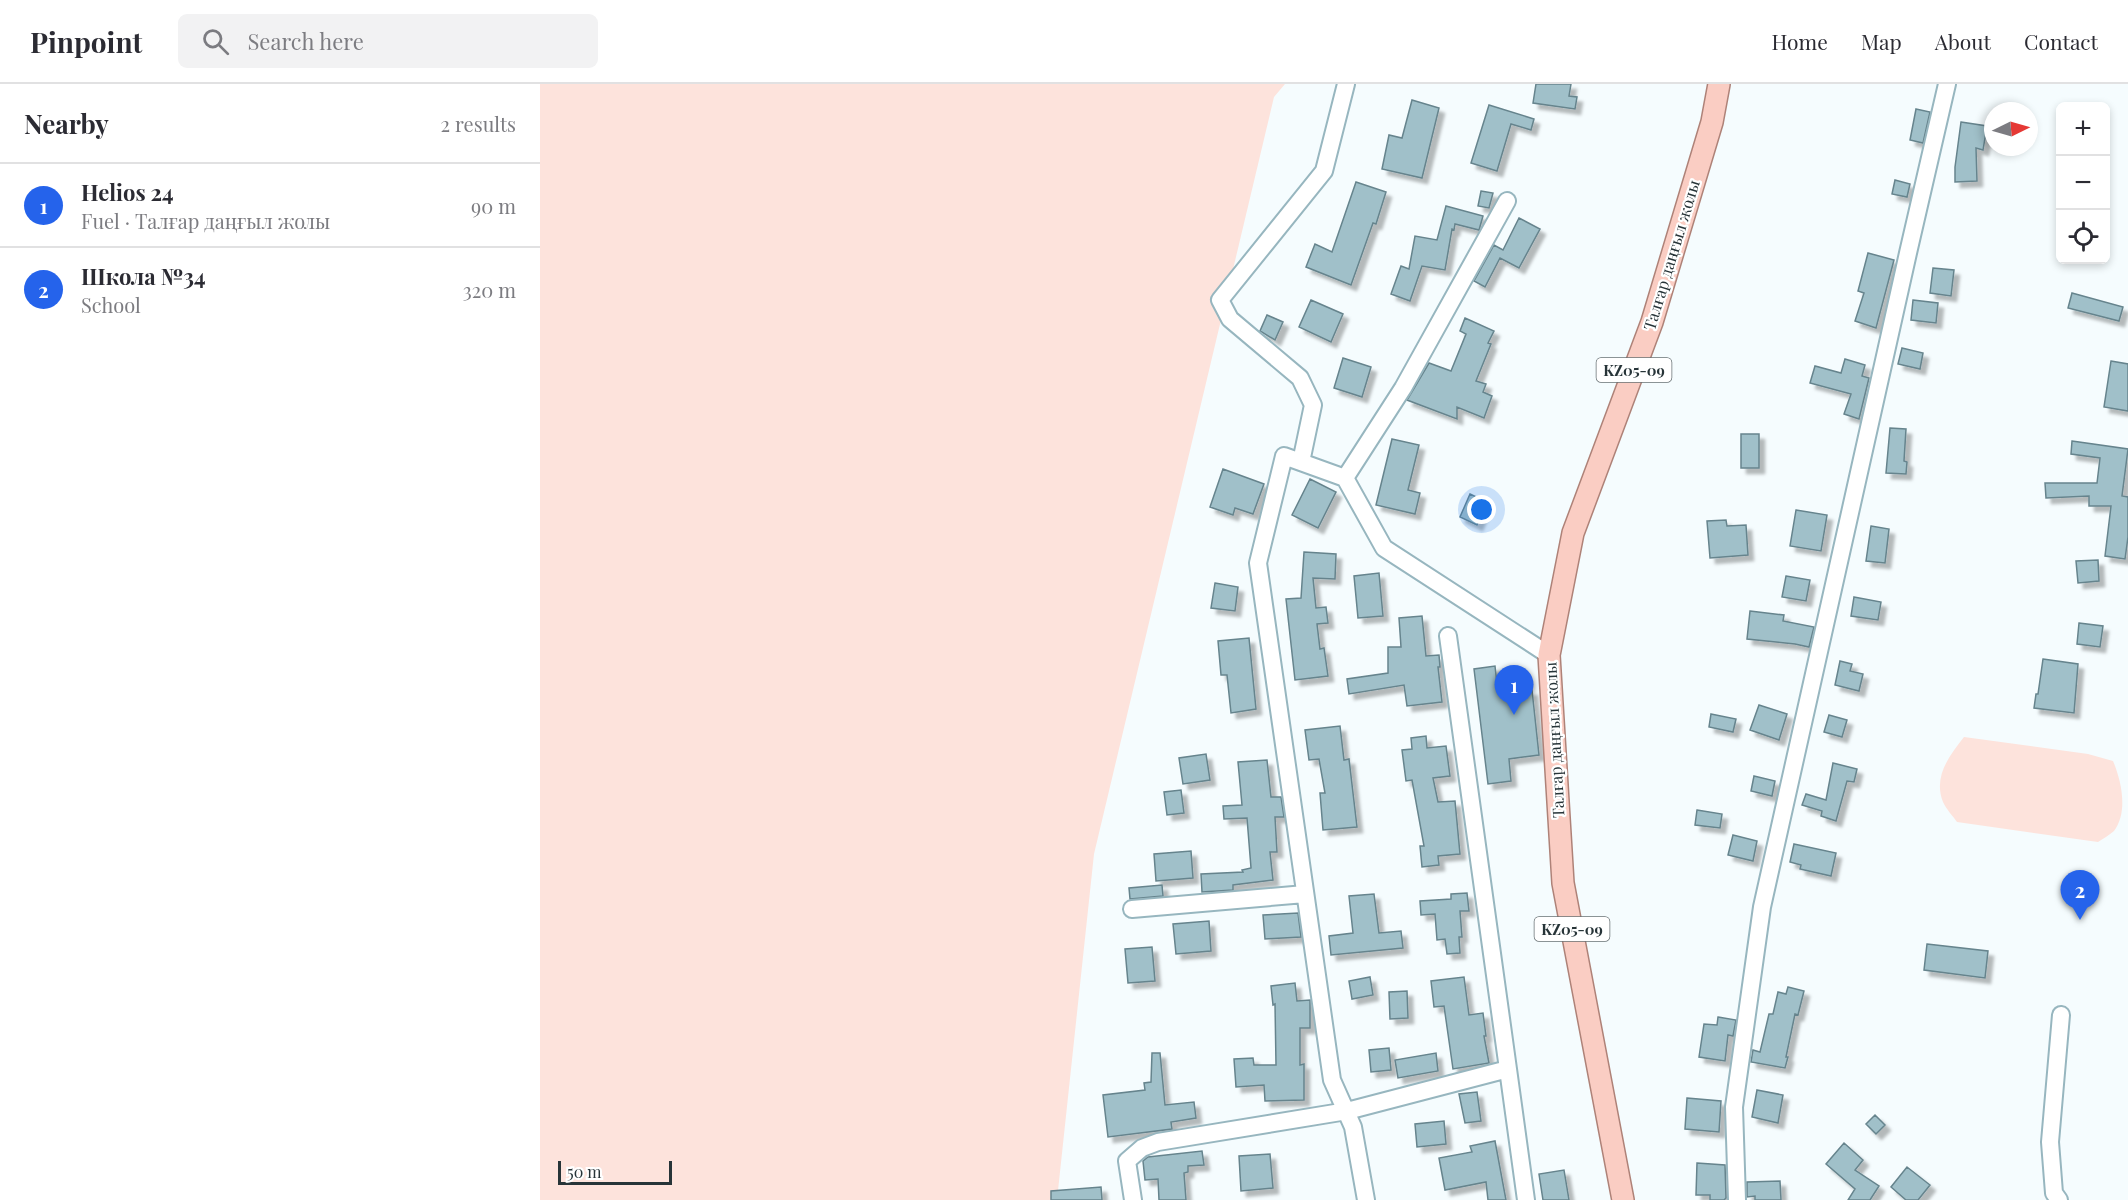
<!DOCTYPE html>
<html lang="en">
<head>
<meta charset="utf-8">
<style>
	body { margin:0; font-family:"Playfair Display",serif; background:#f2f2f3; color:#2b2b33 }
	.controls { position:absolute; right:18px; top:18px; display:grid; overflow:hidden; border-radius:9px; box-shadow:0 3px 9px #0003 }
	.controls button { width:54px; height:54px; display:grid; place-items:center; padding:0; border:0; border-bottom:2px solid #e1e1e2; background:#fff; color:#2b2b33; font:30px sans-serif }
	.compass { position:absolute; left:1444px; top:18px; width:54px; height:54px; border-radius:50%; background:#fff; box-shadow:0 3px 9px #0003; rotate:85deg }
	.scale { position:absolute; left:18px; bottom:15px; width:114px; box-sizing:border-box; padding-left:6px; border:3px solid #273438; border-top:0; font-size:16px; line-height:21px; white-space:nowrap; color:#273438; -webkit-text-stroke:4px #fff; paint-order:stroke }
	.you { position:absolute; left:942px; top:426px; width:21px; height:21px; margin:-15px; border:4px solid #fff; border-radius:50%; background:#1a73e8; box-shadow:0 0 0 9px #1a73e833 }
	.badge { display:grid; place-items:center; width:39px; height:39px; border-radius:50%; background:#2563eb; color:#fff; font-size:20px; font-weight:700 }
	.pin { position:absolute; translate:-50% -50px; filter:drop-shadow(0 2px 3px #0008) }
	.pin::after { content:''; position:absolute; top:32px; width:21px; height:18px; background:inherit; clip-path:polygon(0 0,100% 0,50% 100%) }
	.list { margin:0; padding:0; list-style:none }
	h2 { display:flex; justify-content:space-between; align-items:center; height:78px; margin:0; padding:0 24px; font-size:26px }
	h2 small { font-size:20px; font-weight:400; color:#7c7c81 }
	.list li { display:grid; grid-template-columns:39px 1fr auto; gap:18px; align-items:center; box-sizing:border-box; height:84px; padding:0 24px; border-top:2px solid #e1e1e2 }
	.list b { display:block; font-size:22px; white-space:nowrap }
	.list p { margin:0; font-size:20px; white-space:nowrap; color:#7c7c81 }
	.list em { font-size:20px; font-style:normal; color:#7c7c81 }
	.icon { flex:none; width:33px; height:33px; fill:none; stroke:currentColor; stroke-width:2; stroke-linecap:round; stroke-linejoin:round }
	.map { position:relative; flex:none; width:1588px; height:1116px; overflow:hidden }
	header { display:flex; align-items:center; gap:36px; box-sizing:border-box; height:84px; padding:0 30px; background:#fff; border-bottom:2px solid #e1e1e2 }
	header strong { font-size:28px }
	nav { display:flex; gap:33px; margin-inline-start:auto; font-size:21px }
	.search { width:420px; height:54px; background:#f2f2f3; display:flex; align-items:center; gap:15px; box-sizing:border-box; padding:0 21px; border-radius:9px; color:#7c7c81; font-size:22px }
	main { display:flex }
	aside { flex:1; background:#fff }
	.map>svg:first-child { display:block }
	.green { fill:#fde3dc }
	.building { fill:#a0c0c9; stroke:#66848d; stroke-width:1.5; filter:url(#shadow) }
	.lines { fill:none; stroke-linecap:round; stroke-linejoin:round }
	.minor-casing { stroke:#97b6bf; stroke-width:20 }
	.major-casing { stroke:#ae8278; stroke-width:24 }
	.minor { stroke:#fff; stroke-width:16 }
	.major { stroke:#facdc3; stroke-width:21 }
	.labels { text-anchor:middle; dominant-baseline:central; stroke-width:4.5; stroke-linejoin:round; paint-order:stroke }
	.shield { fill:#fff; stroke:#687174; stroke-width:1.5 }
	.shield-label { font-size:15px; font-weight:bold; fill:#273438 }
	.street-label { font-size:16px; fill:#273438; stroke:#fff }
</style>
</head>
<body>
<header>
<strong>Pinpoint</strong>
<div class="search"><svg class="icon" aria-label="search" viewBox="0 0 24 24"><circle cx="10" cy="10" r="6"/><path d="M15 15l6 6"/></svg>Search here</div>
<nav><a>Home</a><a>Map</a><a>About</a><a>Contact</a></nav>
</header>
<main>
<aside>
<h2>Nearby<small>2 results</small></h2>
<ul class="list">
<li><span class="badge">1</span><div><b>Helios 24</b><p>Fuel · Талғар даңғыл жолы</p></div><em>90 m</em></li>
<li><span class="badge">2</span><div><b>Школа №34</b><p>School</p></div><em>320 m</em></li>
</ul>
</aside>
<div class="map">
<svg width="1588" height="1116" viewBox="0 0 1588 1116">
	<defs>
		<filter id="shadow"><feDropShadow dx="5.5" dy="5.5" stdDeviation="1.5" flood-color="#0004"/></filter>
	</defs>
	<rect width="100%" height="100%" fill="#f5fcfe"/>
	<path class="green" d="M0,0H745L734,13L554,770L517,1116H0Z
		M1424,653L1548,670L1573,677C1582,698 1588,729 1574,747C1569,751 1563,755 1558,758L1417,738C1413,732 1406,725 1403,718C1393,693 1409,672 1424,653Z"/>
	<path class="building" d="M996,0H1031L1029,12L1037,13L1035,25L993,19Z
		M872,16L899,24L882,94L842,85L849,51L862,54Z
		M949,21L994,35L991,46L971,40L957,87L931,79Z
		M1376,25L1390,28L1383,59L1370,56Z
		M1421,38L1447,42L1443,66L1436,64L1437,97L1415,98V83Z
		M1355,96L1370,100L1367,113L1352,110Z
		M816,98L846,108L836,140L833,139L811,201L766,183L775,160L792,168Z
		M941,107L953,109L949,124L938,122Z
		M906,122L943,132L939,146L915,140L914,146L912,145L905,186L882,182L870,217L851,210L861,182L869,185L875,152L897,156Z
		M979,134L1000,145L979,184L960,174L945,203L934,197L954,161L963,166Z
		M1328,169L1354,176L1336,244L1315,237L1324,209L1318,207Z
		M1393,184L1414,186L1411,212L1390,209Z
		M1532,209L1583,223L1579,237L1528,224Z
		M771,216L803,230L791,258L759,243Z
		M1373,216L1398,219L1396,239L1371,236Z
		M727,231L743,238L735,256L720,247Z
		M925,234L954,247L948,259L951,260L936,297L946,300L943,308L952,312L944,334L917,323V335L867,316L889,279L911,287L926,250L920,247Z
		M1362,264L1383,269L1380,285L1358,280Z
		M803,274L831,283L822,313L794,304Z
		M1305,275L1325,281L1322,292L1329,294L1319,335L1304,330L1311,310L1270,299L1275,282L1301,289Z
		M1571,277L1588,280V327L1564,323Z
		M1350,344L1366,345L1364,377L1367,378L1366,390L1346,389Z
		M1201,350H1219V384H1201Z
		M852,355L879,361L868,406L880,409L875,430L836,421Z
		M1532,357L1588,365L1582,412L1588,413V453L1585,475L1565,472L1571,422H1549V412L1506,414L1505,399H1557L1560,374L1531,370Z
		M683,385L724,400L713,430L695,424L693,431L670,423Z
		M770,395L796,408L778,444L752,431Z
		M930,410L947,418L937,441L920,433Z
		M1256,426L1287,431L1281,467L1250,462Z
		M1186,436L1187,442L1206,441L1208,471L1170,474L1167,437Z
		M1331,442L1349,445L1345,479L1326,477Z
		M764,468L796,470L795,495L773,494L776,524L786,523L788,539L777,540L780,565L784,564L788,592L755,596L746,515L761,514Z
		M1558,476L1559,497L1538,499L1536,477Z
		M839,489L843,532L818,534L814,492Z
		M1246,492L1270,496L1266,517L1242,513Z
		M675,499L698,503L695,527L671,524Z
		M1314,513L1341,518L1338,536L1311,532Z
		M1210,527L1244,531L1243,537L1274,543L1269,563L1255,560L1207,555Z
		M882,532L886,572L899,571L900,583H898L902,618L867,622L864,601L809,610L807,595L848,589V563H861L859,534Z
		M1539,539L1563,542L1560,563L1537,560Z
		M709,554L716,625L691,629L687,591H681L678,557Z
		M1503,575L1538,580L1534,629L1494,624L1496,610H1498Z
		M1300,577L1312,580L1310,587L1323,590L1319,607L1295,601Z
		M955,582L958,609L992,606L999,671L969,675L971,697L948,700L934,585Z
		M1219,621L1247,630L1239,656L1210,646Z
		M1171,630L1196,635L1193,648L1169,643Z
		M1289,631L1307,636L1302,653L1284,648Z
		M800,642L804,676L809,675L817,743L783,746L780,709H785L779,675L769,676L765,646Z
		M886,652L887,664L906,662L910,692L893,694L898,718L915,717L920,770L898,772L899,781L882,783L880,762H884L872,696L866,697L862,666L872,665L871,654Z
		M666,670L670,696L643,700L639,674Z
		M727,676L731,713H741L744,733H735L737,768H730L733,796L693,801V806L662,808L661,790L703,788L702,786L711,784L707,734L684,735L683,722L702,721L698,678Z
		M1293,679L1317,685L1314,698L1307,697L1296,737L1281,732L1282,727L1262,721L1266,710L1286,716Z
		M1214,692L1235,697L1232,712L1211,707Z
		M641,706L644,729L627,731L624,708Z
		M1157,726L1182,730L1180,744L1155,741Z
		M1193,751L1217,757L1213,777L1188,771Z
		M1254,760L1296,769L1291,792L1260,785L1261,781L1250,778Z
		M651,767L653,794L616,797L614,770Z
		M622,801L623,812L590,815L589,804Z
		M927,809L929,827H920L922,853H919L920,869L907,870L905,855L897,856L895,830L881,831L880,817L911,815V810Z
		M834,810L839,849L861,847L863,864L791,871L789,852L813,849L809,812Z
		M758,829L761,853L725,855L723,831Z
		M669,837L671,867L636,870L633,840Z
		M1387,860L1448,867L1445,894L1384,886Z
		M612,863L615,897L588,899L585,865Z
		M830,893L833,911L812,915L809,897Z
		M924,893L929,931L943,929L946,952H944L949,979L913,985L904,922L894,923L891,897Z
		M755,899L757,917L770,916V944H760V981L764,980V1016L725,1017L724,1001L696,1003L694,975L713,974L714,981H736L735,920L733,921L731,902Z
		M1248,903L1264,907L1258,931L1255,930L1246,973H1248L1245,984L1211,978L1213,966L1220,968L1229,930H1233L1238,908L1246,910Z
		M867,907L868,934L850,935L849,908Z
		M1178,933L1196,936L1193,952L1188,951L1185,977L1159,973L1164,940L1177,941Z
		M849,964L851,986L831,988L829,966Z
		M612,969H620L625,1021L654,1018L656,1034L631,1038L632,1045L568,1053L563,1011L605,1006L604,999L611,998Z
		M896,969L898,987L858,994L855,976Z
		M1217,1006L1243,1011L1238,1039L1212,1033Z
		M937,1008L941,1037L925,1039L919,1010Z
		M1147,1014L1181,1017L1179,1048L1145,1045Z
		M1335,1031L1345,1041L1336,1050L1326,1040Z
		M904,1037L906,1060L877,1063L875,1040Z
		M955,1057L966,1116H948L946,1098L905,1106L899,1074L932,1068L930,1062Z
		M1304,1059L1323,1076L1315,1086L1339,1102L1330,1116H1308L1315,1105L1286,1080Z
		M662,1067L664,1081L648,1082V1088L644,1089L646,1116H619L618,1095L605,1096L603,1077L608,1073Z
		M730,1070L733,1104L701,1107L699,1072Z
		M1157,1079L1185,1081L1186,1114L1184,1116H1170V1111H1156Z
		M1367,1083L1390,1101L1378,1116H1366L1351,1103Z
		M1024,1086L1029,1116H1003L999,1090Z
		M1240,1097L1241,1116H1215V1112L1207,1113V1098Z
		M561,1103L562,1116H511V1107Z"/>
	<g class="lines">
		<g class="minor-casing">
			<path id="minor" d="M967,117L863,304L805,394L844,464L1009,571
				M761,378L773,321L760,294L690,235L680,216L784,87L806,0
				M805,394L744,372L718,479L792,996L813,1043L826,1116
				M908,552L968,985
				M592,825L765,810
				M593,1116L587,1077L602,1064L618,1058L807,1027L968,985L986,1116
				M1197,1116L1194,1023L1222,823L1368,169L1407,0
				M1519,1116L1514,1109L1510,1058L1521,931"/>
		</g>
		<g class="major-casing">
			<path id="major" d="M1083,1116L1023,799L1009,571L1033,449L1112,238L1172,38L1179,0"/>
		</g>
		<use href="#minor" class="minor"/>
		<use href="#major" class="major"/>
	</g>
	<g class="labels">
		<g class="shield">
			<rect x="1056.5" y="274" width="75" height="24" rx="4.5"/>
			<rect x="994.5" y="833" width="75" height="24" rx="4.5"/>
		</g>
		<g class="shield-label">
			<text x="1094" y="286">KZ05-09</text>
			<text x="1032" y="845">KZ05-09</text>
		</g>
		<g class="street-label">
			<text transform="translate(1131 171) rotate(-73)">Талғар даңғыл жолы</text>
			<text transform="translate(1014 656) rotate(-93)">Талғар даңғыл жолы</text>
		</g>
	</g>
</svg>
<div class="controls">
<button>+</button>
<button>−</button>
<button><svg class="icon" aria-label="locate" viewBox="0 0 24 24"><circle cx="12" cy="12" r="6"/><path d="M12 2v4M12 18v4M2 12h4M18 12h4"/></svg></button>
</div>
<svg class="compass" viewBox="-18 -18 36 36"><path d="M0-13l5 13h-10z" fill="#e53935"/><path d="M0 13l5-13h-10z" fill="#7c7c81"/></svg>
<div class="scale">50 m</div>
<div class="you"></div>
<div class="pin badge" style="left:974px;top:631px">1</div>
<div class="pin badge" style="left:1540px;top:836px">2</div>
</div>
</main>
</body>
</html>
